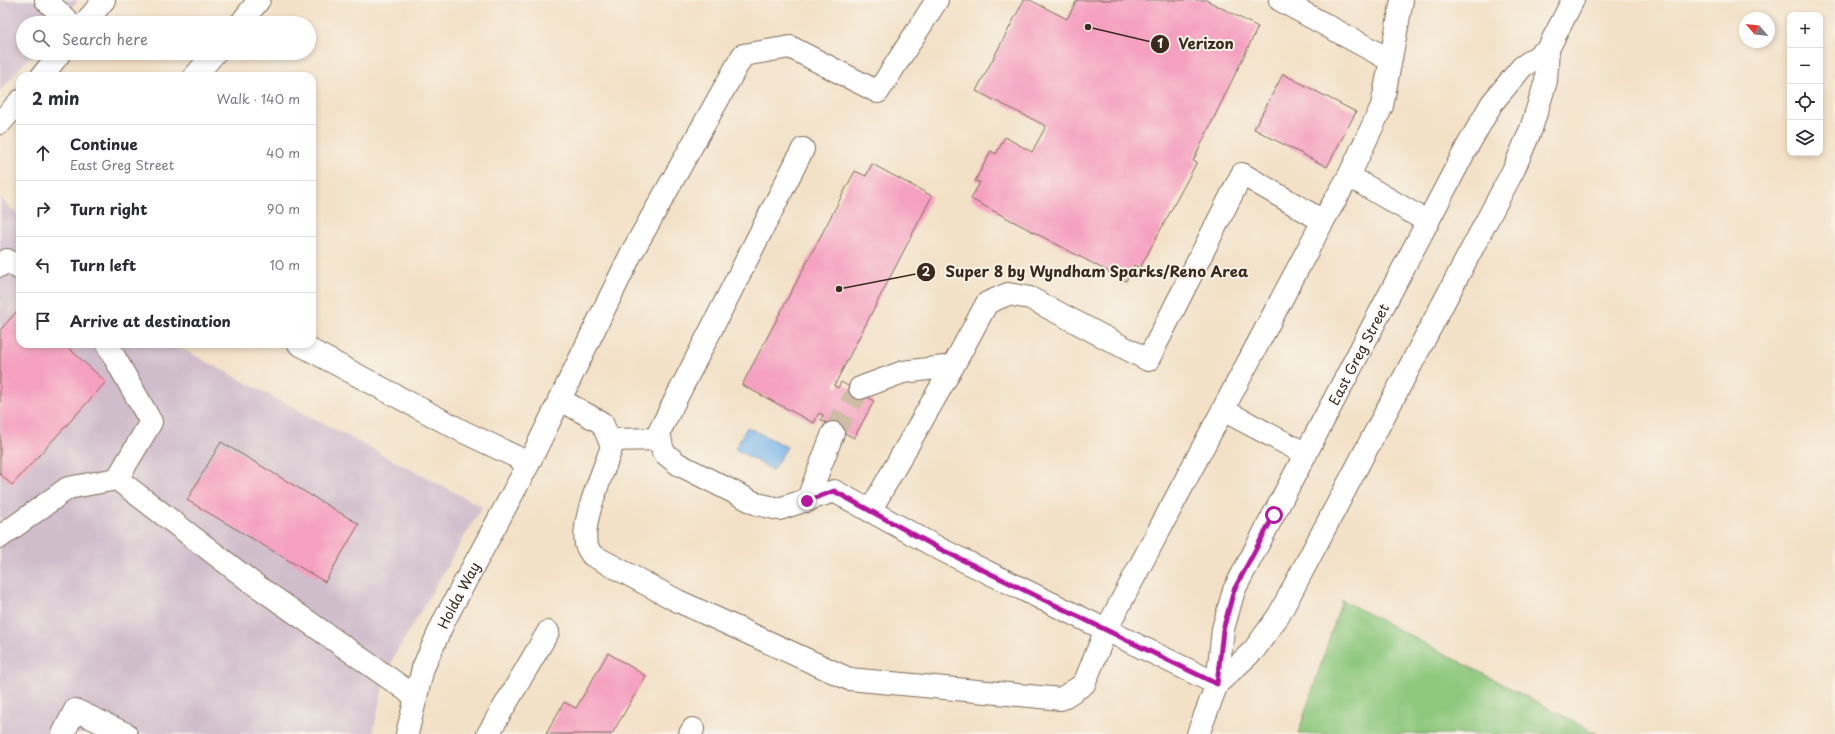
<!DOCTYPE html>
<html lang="en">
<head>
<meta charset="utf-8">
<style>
	body { margin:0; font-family:"Playpen Sans",sans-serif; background:#f7f7f7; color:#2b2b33 }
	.controls { position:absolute; right:12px; top:12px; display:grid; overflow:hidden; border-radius:8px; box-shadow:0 2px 6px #0003 }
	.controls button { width:36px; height:36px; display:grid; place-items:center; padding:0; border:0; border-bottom:1px solid #e1e1e2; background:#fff; color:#2b2b33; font:20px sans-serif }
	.compass { position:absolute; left:1739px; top:12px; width:36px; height:36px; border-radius:50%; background:#fff; box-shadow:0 2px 6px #0003; rotate:298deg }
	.stop { position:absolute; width:12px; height:12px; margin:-9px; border:3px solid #b5179e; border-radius:50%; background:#fff }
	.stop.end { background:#b5179e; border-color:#fff; box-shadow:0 1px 4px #0008 }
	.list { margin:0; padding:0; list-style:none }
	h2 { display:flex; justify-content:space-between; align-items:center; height:52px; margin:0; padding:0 16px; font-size:17px }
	h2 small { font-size:13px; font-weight:400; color:#7c7c81 }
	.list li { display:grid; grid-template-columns:26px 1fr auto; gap:12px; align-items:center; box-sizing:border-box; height:56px; padding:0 16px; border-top:1px solid #e1e1e2 }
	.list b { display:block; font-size:15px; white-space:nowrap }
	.list p { margin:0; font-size:13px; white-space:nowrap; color:#7c7c81 }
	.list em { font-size:13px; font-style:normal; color:#7c7c81 }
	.icon { flex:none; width:22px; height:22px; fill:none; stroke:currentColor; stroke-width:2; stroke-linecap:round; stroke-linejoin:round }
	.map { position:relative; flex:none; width:1835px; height:734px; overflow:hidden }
	.search { position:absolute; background:#fff; box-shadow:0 2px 6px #0003; left:16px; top:16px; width:300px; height:44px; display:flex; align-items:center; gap:10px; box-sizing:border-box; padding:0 14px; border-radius:22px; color:#7c7c81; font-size:15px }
	.panel { position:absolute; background:#fff; box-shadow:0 2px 6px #0003; left:16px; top:72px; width:300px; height:276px; border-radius:12px }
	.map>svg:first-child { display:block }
	.industrial { fill:#d0bdcc }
	.green { fill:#8dc87d; stroke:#64794e }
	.water { fill:#78b5eb; stroke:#5a7084 }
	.building { fill:#f5a0c0 }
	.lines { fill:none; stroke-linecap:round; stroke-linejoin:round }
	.minor-tunnel { stroke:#cebca5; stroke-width:22; stroke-dasharray:22 11; stroke-linecap:butt }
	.minor-casing { stroke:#7b6a59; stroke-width:24 }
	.major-casing { stroke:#7b6a59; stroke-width:24 }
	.minor { stroke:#fff; stroke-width:22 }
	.major { stroke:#fff; stroke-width:22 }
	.route { stroke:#b5179e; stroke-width:5 }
	.labels { text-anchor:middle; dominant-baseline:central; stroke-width:4; stroke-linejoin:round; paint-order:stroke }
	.street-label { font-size:14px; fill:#3b2a1e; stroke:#f7f3e8 }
	.leader { fill:none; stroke:#3b2a1e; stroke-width:1.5 }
	.callout-dot { fill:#3b2a1e; stroke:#f7f3e8; stroke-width:1.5 }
	.mark-label { font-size:12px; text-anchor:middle; font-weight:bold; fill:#fff }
	.callout-label { font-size:15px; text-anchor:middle; font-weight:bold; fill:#3b2a1e; stroke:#f7f3e8; stroke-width:4; stroke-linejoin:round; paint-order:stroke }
</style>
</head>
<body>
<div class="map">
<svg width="1835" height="734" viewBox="0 0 1835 734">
	<rect width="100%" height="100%" fill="#f7f3e8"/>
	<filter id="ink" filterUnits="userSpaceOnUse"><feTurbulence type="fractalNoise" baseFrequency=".025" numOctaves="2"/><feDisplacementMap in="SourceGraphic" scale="8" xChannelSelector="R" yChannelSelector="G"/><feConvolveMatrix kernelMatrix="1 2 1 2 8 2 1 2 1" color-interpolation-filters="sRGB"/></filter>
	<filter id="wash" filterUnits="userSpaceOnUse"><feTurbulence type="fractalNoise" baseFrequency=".012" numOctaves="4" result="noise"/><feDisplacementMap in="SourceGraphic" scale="16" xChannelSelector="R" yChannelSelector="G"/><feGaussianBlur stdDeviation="0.9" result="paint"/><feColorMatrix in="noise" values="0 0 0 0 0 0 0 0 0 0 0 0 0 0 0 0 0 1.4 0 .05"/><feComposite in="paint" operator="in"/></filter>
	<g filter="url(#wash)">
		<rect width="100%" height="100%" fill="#f3e1c7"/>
		<path class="industrial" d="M0,0H78L59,23H23V53H33L0,91Z
			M0,198L20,217V344H173L482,507L393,658L381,695L373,734H0Z"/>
		<path class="green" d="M1342,600L1598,734H1298Z"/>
		<path class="water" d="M747,427L787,447L773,470L735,449Z"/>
		<g id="blocks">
			<path class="building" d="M1024,0H1030L1067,19L1077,0H1206L1258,27L1193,161L1197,162L1140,268L1134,265L1126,281L971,199L980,182L975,181L991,151L996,154L1005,137L1032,152L1046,126L976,91Z
				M1283,74L1356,112L1327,167L1254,129Z
				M872,164L932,196L834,386L838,388L841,382L874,401L854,438L821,420L823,415L819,413L814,423L742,385L855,171L866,176Z
				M20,308V344H64L106,382L12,485L0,474V330Z
				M221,442L359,524L325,582L187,500Z
				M608,653L646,676L612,734H546L564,702L576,708Z"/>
		</g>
	</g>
	<g filter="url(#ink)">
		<use href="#blocks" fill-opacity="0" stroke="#7b6a59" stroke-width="1"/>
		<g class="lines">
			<path class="minor-tunnel" d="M833,433L860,388"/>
			<g class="minor-casing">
				<g id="minor">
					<path d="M46,0L70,23"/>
					<path d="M1280,0L1390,60"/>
					<path d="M85,23L104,0"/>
					<path d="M241,23L259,0"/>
					<path d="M42,76L60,53"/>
					<path d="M195,76L215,53"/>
					<path d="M0,123L20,101"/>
					<path d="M803,149L659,432L663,452L678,464L757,504L779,509L834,491L942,550L1217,684"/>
					<path d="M1349,176L1382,106L1402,0"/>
					<path d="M1323,221L1349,176L1428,222"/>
					<path d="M0,266L7,260L20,269"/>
					<path d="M107,344L151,422L117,479"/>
					<path d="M299,344L462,431L529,463"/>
					<path d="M860,388L903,372L953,366"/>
					<path d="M559,399L602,423L612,446C604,471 581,519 586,544C587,548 590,552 592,555L678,601L849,679L1061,699L1084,684L1106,630L1323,221L1242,174L1148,360L1030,298L1008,294L987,303L953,366L870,511"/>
					<path d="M1223,410L1306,454"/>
					<path d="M610,440L660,439"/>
					<path d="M807,501L833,433"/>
					<path d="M0,537L68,488L117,479L250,581L416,697"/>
					<path d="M63,734L75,710L126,734"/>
					<path id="s1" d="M407,734L423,668L445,619L529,463L631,254L743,55L790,47L878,92L937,0"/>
					<path d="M488,734L548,632"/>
					<path d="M690,734L693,729"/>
				</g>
			</g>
			<g class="major-casing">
				<g id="major">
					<path d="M1217,684L1254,650L1279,615L1514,169L1531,129L1546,81L1548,49L1573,0"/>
					<path id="s2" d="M1198,734L1217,684L1223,629L1234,590L1467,147L1492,103L1522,67L1548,49"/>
				</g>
			</g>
			<use href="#minor" class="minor"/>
			<use href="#major" class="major"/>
		</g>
	</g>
	<g class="lines" filter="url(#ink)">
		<path class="route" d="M807,501L834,491L942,550L1217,684L1223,630L1234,590L1274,515"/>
	</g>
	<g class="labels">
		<g class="street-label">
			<text stroke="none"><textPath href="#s2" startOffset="416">East Greg Street</textPath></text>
			<text stroke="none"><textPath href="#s1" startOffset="149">Holda Way</textPath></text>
		</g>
	</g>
	<path class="leader" d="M1088 27L1160 44M839 289L926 272"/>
	<g class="callout-dot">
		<circle cx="1088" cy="27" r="4"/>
		<circle cx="839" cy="289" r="4"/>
		<circle cx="1160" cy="44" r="10"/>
		<circle cx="926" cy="272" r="10"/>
	</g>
	<g class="mark-label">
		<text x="1160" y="48">1</text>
		<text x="926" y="276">2</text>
	</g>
	<g class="callout-label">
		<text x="1206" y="49">Verizon</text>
		<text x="1097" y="277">Super 8 by Wyndham Sparks/Reno Area</text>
	</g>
</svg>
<div class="controls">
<button>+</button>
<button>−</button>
<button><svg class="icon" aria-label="locate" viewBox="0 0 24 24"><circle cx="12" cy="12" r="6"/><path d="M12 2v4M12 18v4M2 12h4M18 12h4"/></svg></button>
<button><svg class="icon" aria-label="layers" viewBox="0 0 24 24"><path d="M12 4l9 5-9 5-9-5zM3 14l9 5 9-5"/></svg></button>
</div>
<svg class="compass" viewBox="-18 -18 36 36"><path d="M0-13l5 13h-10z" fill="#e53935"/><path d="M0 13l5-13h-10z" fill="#7c7c81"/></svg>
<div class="stop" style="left:1274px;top:515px"></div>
<div class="stop end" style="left:807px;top:501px"></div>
<div class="search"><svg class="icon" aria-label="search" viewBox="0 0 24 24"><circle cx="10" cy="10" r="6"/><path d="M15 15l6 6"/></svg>Search here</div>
<section class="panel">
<h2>2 min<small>Walk · 140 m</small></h2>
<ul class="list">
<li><svg class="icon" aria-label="ahead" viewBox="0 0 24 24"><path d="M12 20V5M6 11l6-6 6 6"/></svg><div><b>Continue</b><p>East Greg Street</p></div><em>40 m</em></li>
<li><svg class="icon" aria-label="right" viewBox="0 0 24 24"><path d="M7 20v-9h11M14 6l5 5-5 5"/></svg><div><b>Turn right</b></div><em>90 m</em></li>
<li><svg class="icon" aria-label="left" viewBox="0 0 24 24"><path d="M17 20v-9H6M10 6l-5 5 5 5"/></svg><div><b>Turn left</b></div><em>10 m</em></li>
<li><svg class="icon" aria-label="arrive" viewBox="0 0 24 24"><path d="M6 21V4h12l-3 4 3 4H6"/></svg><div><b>Arrive at destination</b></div></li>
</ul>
</section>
</div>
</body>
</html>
